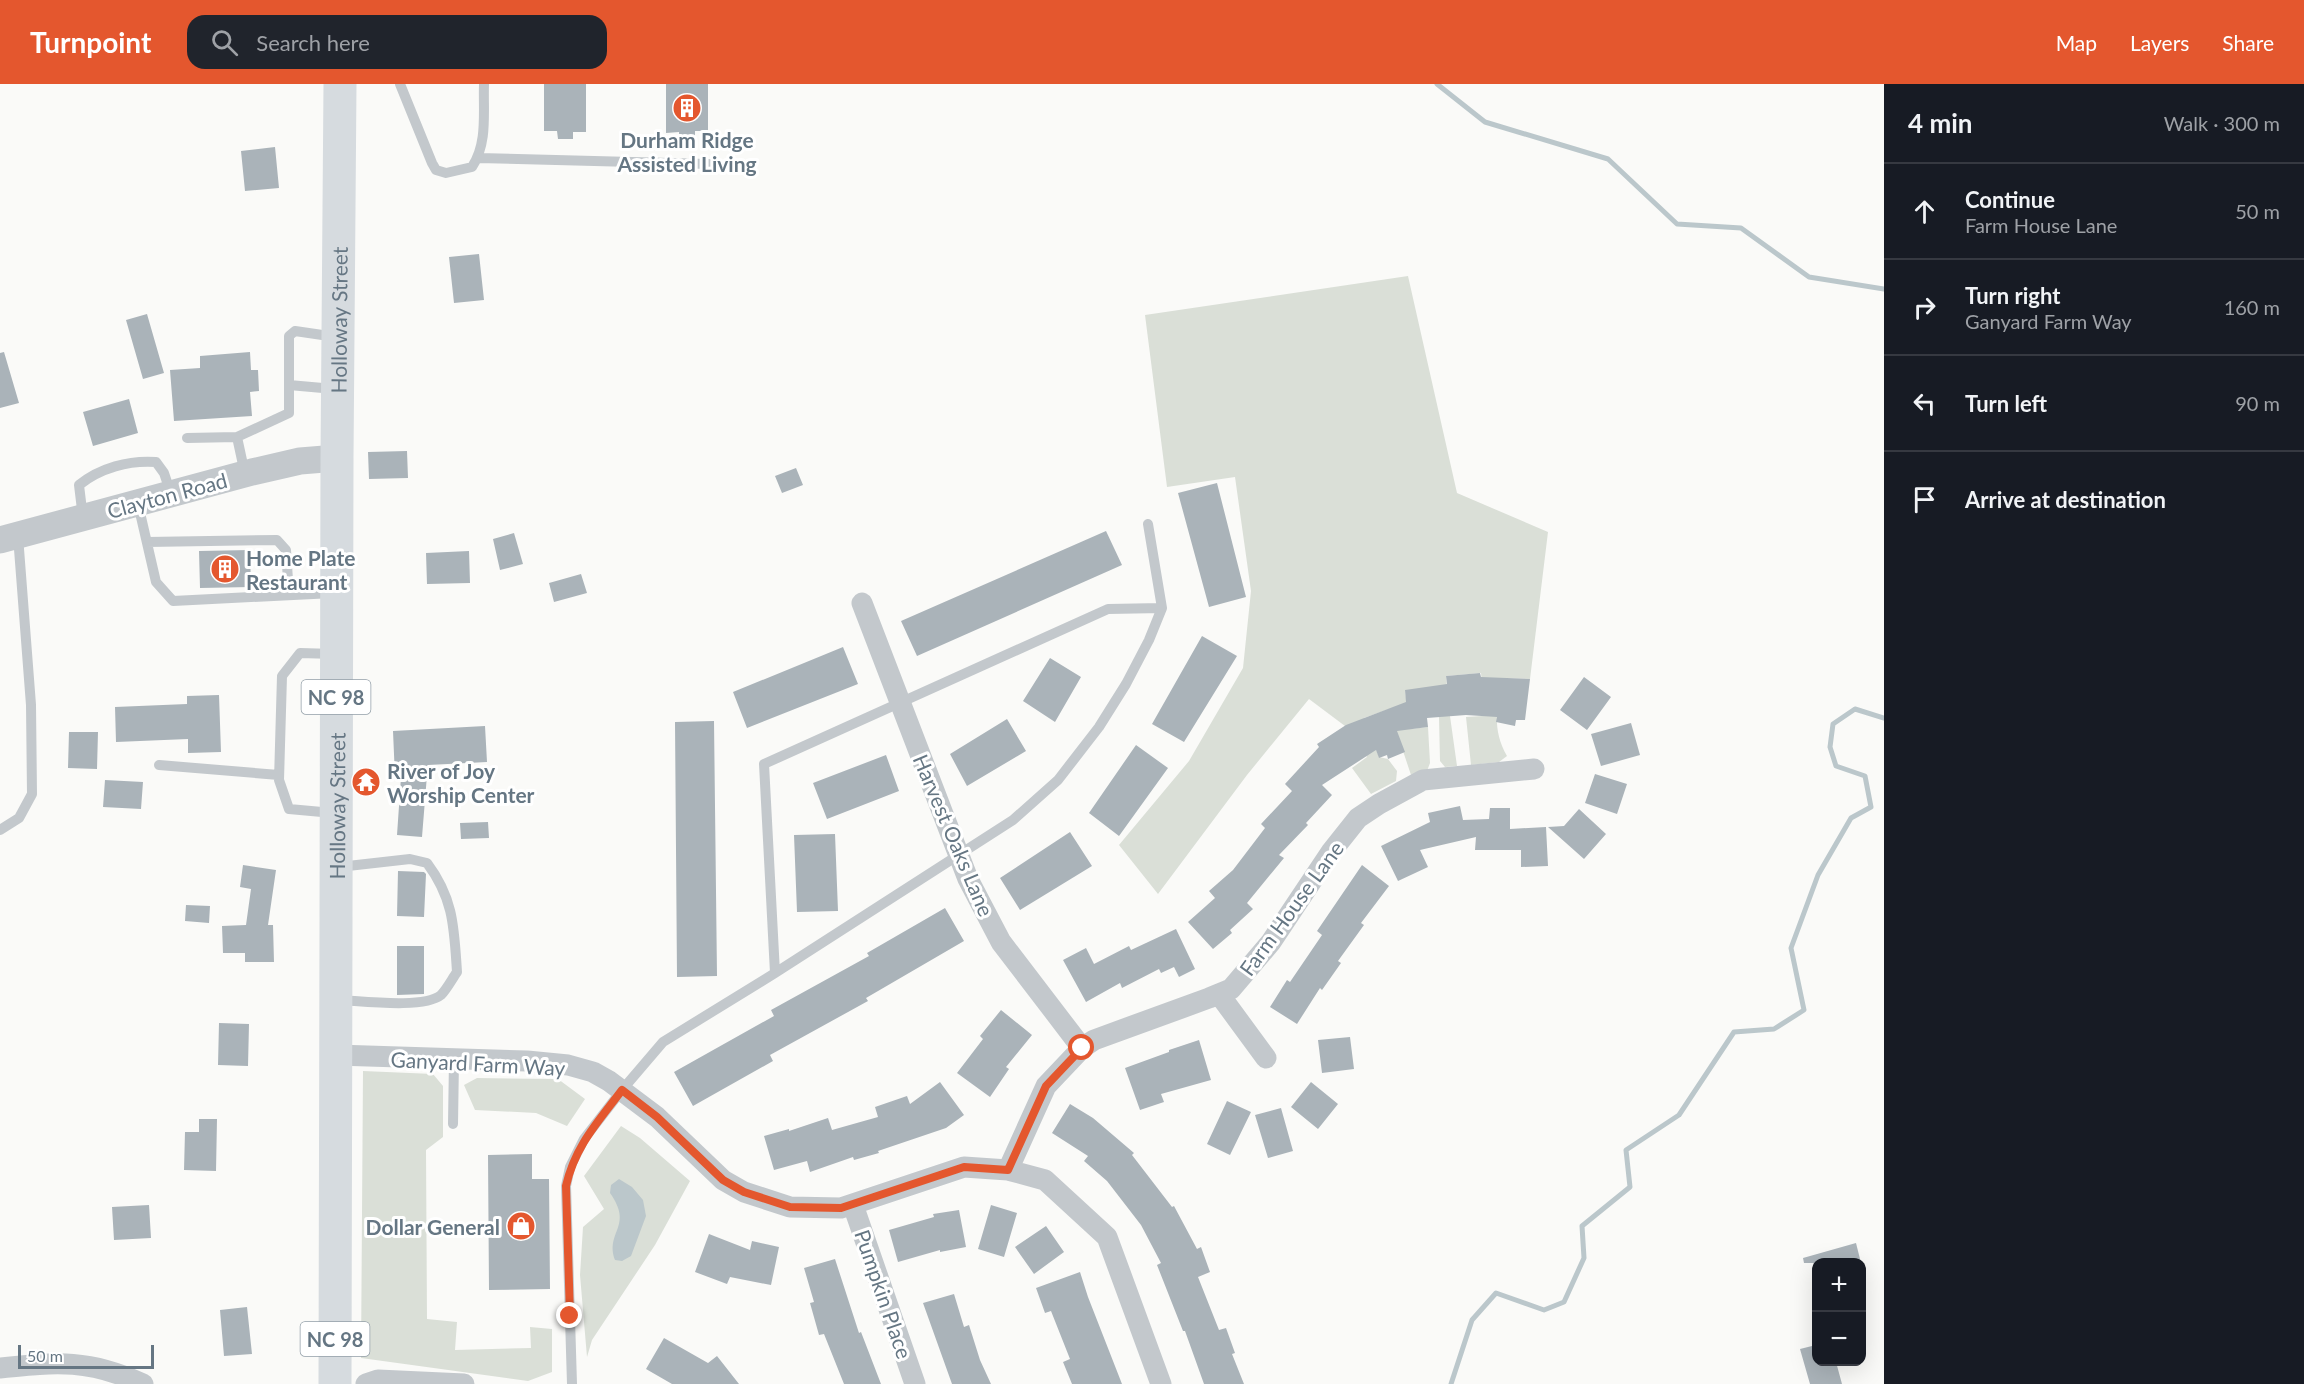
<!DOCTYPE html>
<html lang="en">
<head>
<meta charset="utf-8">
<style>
	body { margin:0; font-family:Lato,sans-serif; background:#20242c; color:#f1f3f6 }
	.controls { position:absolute; right:18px; bottom:18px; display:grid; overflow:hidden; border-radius:12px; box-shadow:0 6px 24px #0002 }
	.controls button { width:54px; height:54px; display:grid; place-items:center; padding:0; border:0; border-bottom:2px solid #363941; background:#171b24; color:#f1f3f6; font:30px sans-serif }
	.scale { position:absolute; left:18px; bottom:15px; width:136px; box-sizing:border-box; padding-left:6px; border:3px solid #657683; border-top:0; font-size:16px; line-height:21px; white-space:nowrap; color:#657683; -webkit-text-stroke:4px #fff; paint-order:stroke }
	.stop { position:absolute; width:18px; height:18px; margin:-14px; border:4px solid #e4572e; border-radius:50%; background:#fff }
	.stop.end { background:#e4572e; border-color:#fff; box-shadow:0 2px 6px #0008 }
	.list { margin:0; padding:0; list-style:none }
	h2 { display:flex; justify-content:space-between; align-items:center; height:78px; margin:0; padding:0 24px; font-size:26px }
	h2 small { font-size:20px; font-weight:400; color:#9ea1a6 }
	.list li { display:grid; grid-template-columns:39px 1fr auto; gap:18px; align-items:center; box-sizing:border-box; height:96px; padding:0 24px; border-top:2px solid #363941 }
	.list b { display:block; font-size:22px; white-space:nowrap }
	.list p { margin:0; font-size:20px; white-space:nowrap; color:#9ea1a6 }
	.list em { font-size:20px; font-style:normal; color:#9ea1a6 }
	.icon { flex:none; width:33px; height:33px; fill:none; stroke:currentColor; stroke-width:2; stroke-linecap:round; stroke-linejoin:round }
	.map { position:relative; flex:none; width:1884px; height:1300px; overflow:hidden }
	header { display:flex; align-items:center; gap:36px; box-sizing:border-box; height:84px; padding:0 30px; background:#e4572e; color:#fff }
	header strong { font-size:28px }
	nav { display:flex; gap:33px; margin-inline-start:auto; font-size:21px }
	.search { width:420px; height:54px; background:#20242c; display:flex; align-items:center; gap:15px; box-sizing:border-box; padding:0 21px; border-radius:18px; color:#9ea1a6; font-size:22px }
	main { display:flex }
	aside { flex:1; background:#171b24 }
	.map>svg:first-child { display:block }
	.green { fill:#dadfd7 }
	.water { fill:#bbc7cb }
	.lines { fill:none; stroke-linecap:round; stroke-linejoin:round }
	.stream { stroke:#bbc7cb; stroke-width:5 }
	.building { fill:#aab3b9 }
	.service { stroke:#c3c8cc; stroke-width:10 }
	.minor { stroke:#c3c8cc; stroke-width:21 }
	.tertiary { stroke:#c3c8cc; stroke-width:27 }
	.trunk { stroke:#d6dbdf; stroke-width:33 }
	.route { stroke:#e4572e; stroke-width:8 }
	.labels { text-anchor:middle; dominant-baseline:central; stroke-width:6; stroke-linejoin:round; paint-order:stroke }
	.shield { fill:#fff; stroke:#939fa8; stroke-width:1.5 }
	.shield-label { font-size:20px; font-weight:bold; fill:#657683 }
	.poi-label { font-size:21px; font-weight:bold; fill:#657683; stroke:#fff; text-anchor:start }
	.street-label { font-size:21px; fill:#657683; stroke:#fff }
</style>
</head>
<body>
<header>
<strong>Turnpoint</strong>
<div class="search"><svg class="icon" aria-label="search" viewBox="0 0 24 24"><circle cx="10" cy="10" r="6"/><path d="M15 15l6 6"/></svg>Search here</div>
<nav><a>Map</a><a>Layers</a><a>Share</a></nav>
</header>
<main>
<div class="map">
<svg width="1884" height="1300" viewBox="0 0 1884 1300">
	<rect width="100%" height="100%" fill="#fafaf8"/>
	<path class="green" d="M1408,192L1457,409L1548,448L1530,595L1501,594C1498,625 1491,643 1507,672L1499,678L1471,681L1466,633L1482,632L1484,621L1481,589L1446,592L1449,625L1457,682L1445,683L1440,677L1439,633H1442L1405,606L1410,645L1428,643L1430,679L1427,687L1411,691L1389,625L1364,634L1379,673L1388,675L1397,687L1396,697L1371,710L1352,684L1367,673L1345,642L1309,615L1247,691L1158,810L1119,761L1189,677L1243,584L1251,507L1235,393L1167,403L1145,231Z
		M363,987L433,990L443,1002V1053L426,1066L427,1235L457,1238L455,1266L531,1264L530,1243L552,1245V1288L528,1297L361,1274Z
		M477,994L558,995L585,1015L567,1042L536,1029L475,1026L464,1001Z
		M621,1042L640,1054L690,1097L655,1161L592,1256L587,1273L580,1191L583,1143L604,1125L584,1092Z"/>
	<path class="water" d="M619,1095L632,1103L643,1116L646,1132L631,1172L622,1177L615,1176C605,1147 634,1143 610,1109L611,1101Z"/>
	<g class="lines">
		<path class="stream" d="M1437,0L1485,38L1608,75L1677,140L1741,144L1809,193L1884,205
			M1451,1300L1472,1236L1496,1209L1544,1226L1564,1218L1584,1174L1582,1142L1630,1103L1626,1066L1679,1031L1734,948L1774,945L1804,926L1791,864L1818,791L1851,734L1871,723L1865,692L1836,682L1830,663L1833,640L1855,625L1884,634"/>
	</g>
	<path class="building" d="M544,0H586V48H573V55H558L557,47H544Z
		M666,0H708V47H695V55H679V48L666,49Z
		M275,63L279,104L245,107L241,67Z
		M479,170L484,216L454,219L449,173Z
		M147,230L164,289L143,295L126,236Z
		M4,268L19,319L0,324V269Z
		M250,268L251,286H258L259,307L250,308L252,332L174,337L170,286L200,284V272Z
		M129,315L138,349L93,362L83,328Z
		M407,367L408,394L369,395L368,368Z
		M796,384L803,401L782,409L775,392Z
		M1217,399L1246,513L1209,523L1178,409Z
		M1106,447L1122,481L917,572L901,537Z
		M514,449L523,480L500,486L493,455Z
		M250,466L251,503L200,504L199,467Z
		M469,467L470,499L427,500L426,469Z
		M581,490L587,509L554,518L549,499Z
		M1202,552L1237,572L1184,658L1152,640Z
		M843,563L858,600L747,644L733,608Z
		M1050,574L1081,593L1055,638L1023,617Z
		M1480,589L1481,593L1530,595L1525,636H1516L1515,642L1496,638L1497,633L1466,631L1427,634L1428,643L1397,647L1405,668L1388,675L1387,671L1379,674L1376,666L1322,701L1332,711L1306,739L1308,741L1279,771L1284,774L1247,819L1253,825L1230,846L1232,849L1213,865L1188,838L1215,814L1209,807L1233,786L1265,744L1261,740L1292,707L1285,700L1319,663L1317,660L1346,641L1406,618L1405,606L1447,600L1446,592Z
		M1584,593L1611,613L1587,646L1560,626Z
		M219,611L221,668L188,669V655L116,658L115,623L187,620V612Z
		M1007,635L1026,667L967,702L950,670Z
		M714,637L717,892L677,893L675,638Z
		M1631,639L1640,671L1601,682L1591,650Z
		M485,642L487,678L428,681L429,691H427L422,753L397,751L401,693H395L393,647Z
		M69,648H98L97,685L68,684Z
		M1136,661L1168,684L1119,752L1089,729Z
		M886,671L899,707L827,735L813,699Z
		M1595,690L1627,700L1617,730L1585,719Z
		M105,696L143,698L141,725L103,723Z
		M1460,722L1463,736L1489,735L1490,724H1510V745L1546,743L1548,782L1521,783V766H1475L1476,753L1420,766L1428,783L1398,797L1381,762L1430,738L1428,729Z
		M1579,725L1606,750L1584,775L1548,743L1564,742Z
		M488,738L489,754L461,755L460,739Z
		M1070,748L1092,782L1020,826L1000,794Z
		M835,750L838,827L797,828L794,751Z
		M243,781L276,786L268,841H273L274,878H245V869H223L222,842L246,841L251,805L240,803Z
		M1362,781L1389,802L1361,839L1364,841L1338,877L1341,879L1322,906L1320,904L1297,940L1270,923L1287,896L1290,898L1322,851L1317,847Z
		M398,787L424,788L426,790L424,833L397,832Z
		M186,821L210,822L209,839L185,837Z
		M945,824L964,857L866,914L868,917L770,971L773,977L693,1022L674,988L774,932L771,926L869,872L867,869Z
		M1176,845L1195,885L1179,893L1174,883L1161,889L1159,885L1122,904L1120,899L1086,918L1063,876L1086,864L1094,880L1129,862L1131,866Z
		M397,862H424V910L397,911Z
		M1001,926L1032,951L1006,983L1009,985L990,1013L957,989L983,955L980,952Z
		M219,939L249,940L248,982L218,981Z
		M1350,953L1354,985L1322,989L1318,956Z
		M1199,956L1211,996L1161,1010L1164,1018L1140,1026L1125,984L1169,968V966Z
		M940,998L964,1031L946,1044L878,1067L879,1069L854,1076L853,1073L810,1088L807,1077L774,1086L764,1052L789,1045V1047L828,1034L832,1046L878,1033L875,1023L907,1012L910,1020Z
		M1311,998L1338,1020L1318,1045L1291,1023Z
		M1227,1017L1251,1028L1230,1071L1207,1060Z
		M1070,1020L1093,1034L1134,1069L1132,1071L1172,1123L1174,1122L1197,1165L1201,1163L1210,1188L1198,1193L1219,1246L1226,1244L1235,1269L1232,1270L1244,1300H1204L1185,1247H1183L1157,1181L1161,1179L1141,1141L1107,1097L1084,1077L1088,1072L1052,1049Z
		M1281,1024L1293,1067L1268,1074L1255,1031Z
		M199,1035H217L216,1087L184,1086L185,1048H199Z
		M532,1070V1095H549L550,1205L489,1206L488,1071Z
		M149,1121L151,1154L114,1156L112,1123Z
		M991,1121L1017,1129L1004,1173L978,1165Z
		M959,1126L966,1163L940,1168V1166L898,1178L889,1146L934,1133L933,1130Z
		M1046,1142L1064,1168L1034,1190L1015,1163Z
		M709,1150L750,1166L752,1157L779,1163L771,1201L730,1193L727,1200L695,1188Z
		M1856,1159L1861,1179H1804L1803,1174Z
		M835,1175L859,1249L861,1248L881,1300H844L824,1250L819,1251L810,1219L814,1218L804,1184Z
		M1080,1188L1088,1213L1122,1300H1072L1063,1278L1070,1275L1051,1227L1045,1229L1036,1204Z
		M954,1210L964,1243L969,1241L980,1276L991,1300H952L923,1219Z
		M247,1223L252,1270L224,1272L220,1226Z
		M664,1254L708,1279L717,1272L739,1300H672L646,1285Z
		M1816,1261V1278H1836L1842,1300H1810L1800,1265Z"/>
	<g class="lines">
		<path class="service" d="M400,0L432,79L436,86L446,89L472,83C488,59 483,28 484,0
			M478,74L709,80
			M289,301L334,305
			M237,353L289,329V252L295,247L336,253
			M187,354L237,353L245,390
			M138,420L156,498L173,517L333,509
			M83,434L79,401C100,384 129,376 156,378L164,389L171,410
			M147,458L277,456L286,466L289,511
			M159,681L279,691
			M333,729L289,725L279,696L282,592L300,569L334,570
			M0,746L19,734L32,710L31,621L18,452
			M339,783L410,775L427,779C454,815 454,844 457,888C452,895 447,905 441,911C424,925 362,917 339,916
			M775,889L764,680L1108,525L1162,524
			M453,1040L454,976
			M572,1300L566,1102L570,1083L584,1055L622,1006L663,958L775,889L1013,736L1058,696L1099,643L1126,600L1149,556L1162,524L1148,440"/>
		<path class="minor" d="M862,519L968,795L1001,858L1082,964
			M1219,910L1266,974
			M336,971L527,977L568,981L593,988L609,997L657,1033L723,1096L744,1108L790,1123L841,1124L964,1083L1008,1086L1045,1096L1107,1153L1161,1300
			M1008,1086L1046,1002L1082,964L1094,956L1209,914L1231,905L1271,858L1331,768L1358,734L1379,720L1423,696L1534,685
			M853,1121L915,1300
			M0,1284C58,1278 89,1275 143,1300
			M366,1300L378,1296L464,1300"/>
		<path class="tertiary" d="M0,456L252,388L300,377L337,374"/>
		<path class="trunk" id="s1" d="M335,1300L337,374L340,0"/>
	</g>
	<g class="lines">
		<path class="route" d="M570,1232L566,1102C575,1062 598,1038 622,1006L657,1033L723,1096L744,1108L790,1123L841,1124L964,1083L1008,1086L1046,1002L1082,964"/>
	</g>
	<defs>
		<g id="building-disc" transform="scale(1.5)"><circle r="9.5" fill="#e4572e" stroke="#fff"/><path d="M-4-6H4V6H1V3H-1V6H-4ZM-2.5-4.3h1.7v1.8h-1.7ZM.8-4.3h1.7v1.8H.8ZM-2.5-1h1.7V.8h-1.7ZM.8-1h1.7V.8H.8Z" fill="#fff"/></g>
		<g id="temple-disc" transform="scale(1.5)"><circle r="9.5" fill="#e4572e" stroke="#fff"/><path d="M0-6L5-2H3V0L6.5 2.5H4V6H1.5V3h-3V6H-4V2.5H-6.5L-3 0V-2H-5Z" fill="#fff"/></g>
		<g id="shop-disc" transform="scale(1.5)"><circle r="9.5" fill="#e4572e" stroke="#fff"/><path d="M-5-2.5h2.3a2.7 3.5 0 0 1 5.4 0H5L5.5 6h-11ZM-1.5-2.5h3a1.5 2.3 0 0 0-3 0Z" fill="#fff"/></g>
	</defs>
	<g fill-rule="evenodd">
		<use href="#building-disc" x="687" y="24"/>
		<use href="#building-disc" x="225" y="485"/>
		<use href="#temple-disc" x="366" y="698"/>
		<use href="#shop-disc" x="521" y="1142"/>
	</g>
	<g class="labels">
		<g class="shield">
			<rect x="301.5" y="596" width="69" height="34" rx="4.5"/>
			<rect x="300.5" y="1238" width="69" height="34" rx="4.5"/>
		</g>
		<g class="shield-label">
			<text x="336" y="613">NC 98</text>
			<text x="335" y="1255">NC 98</text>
		</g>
		<g class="poi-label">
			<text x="687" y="55" text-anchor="middle">Durham Ridge<tspan x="687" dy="24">Assisted Living</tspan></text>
			<text x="246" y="473">Home Plate<tspan x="246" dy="24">Restaurant</tspan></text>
			<text x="387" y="686">River of Joy<tspan x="387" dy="24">Worship Center</tspan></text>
			<text x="500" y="1142" text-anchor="end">Dollar General</text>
		</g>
		<g class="street-label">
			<text stroke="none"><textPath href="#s1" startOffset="1064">Holloway Street</textPath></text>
			<text transform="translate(167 411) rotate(-15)">Clayton Road</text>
			<text stroke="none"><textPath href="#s1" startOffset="578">Holloway Street</textPath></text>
			<text transform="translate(954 751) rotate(67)">Harvest Oaks Lane</text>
			<text transform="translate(1291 824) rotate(-54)">Farm House Lane</text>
			<text transform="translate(478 979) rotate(3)">Ganyard Farm Way</text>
			<text transform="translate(884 1210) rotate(71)">Pumpkin Place</text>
		</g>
	</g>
</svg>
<div class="controls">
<button>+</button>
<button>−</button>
</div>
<div class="scale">50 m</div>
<div class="stop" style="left:1082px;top:964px"></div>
<div class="stop end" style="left:570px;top:1232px"></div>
</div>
<aside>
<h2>4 min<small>Walk · 300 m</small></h2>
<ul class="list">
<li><svg class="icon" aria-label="ahead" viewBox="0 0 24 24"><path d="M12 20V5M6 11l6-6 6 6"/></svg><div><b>Continue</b><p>Farm House Lane</p></div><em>50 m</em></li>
<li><svg class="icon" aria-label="right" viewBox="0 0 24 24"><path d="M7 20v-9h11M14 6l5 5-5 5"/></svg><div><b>Turn right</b><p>Ganyard Farm Way</p></div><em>160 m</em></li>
<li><svg class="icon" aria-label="left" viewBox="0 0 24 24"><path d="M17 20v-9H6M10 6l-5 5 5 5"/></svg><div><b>Turn left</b></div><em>90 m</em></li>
<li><svg class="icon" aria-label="arrive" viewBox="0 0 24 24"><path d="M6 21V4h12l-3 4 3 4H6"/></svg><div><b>Arrive at destination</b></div></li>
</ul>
</aside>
</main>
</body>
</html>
